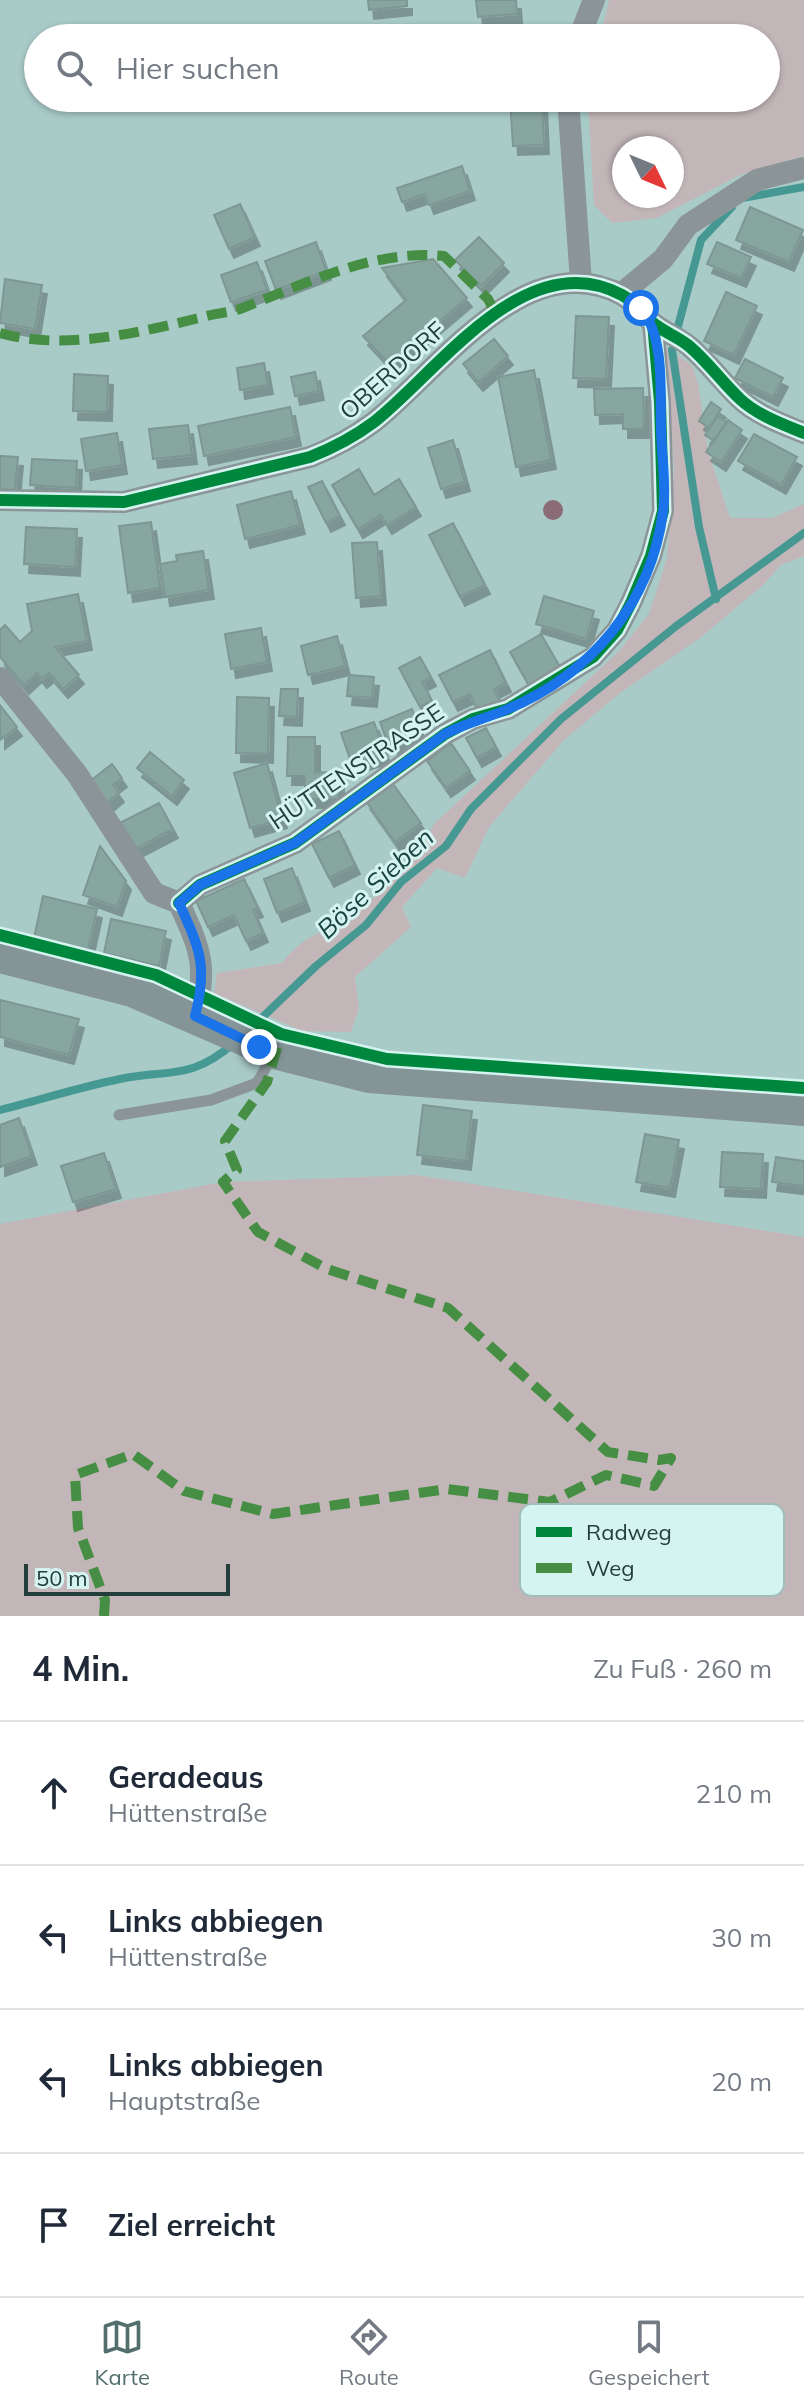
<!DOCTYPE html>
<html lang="de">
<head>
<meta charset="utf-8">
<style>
	body { margin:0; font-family:Mulish,sans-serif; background:#f2f2f3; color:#1f2937 }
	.compass { position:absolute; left:612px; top:136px; width:72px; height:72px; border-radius:50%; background:#fff; box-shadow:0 2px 6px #0004; rotate:133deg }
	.scale { position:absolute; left:24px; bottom:20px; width:206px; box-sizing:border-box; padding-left:8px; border:4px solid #243e3c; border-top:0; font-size:22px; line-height:28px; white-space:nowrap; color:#243e3c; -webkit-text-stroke:6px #d5f4f1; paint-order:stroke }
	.stop { position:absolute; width:24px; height:24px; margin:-18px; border:6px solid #1a73e8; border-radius:50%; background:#fff }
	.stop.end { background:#1a73e8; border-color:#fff; box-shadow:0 2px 8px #0008 }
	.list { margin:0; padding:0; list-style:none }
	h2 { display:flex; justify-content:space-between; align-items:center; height:104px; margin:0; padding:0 32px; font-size:34px }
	h2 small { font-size:26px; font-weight:400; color:#747a83 }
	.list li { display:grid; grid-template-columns:52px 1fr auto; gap:24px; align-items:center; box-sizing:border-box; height:144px; padding:0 32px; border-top:2px solid #e0e1e3 }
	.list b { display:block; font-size:30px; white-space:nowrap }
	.list p { margin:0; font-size:26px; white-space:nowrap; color:#747a83 }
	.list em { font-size:26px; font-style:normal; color:#747a83 }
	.icon { flex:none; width:44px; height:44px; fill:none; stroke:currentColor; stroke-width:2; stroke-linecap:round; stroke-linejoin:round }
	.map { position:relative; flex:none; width:804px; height:1616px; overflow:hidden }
	.search { position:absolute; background:#fff; box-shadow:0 2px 6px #0004; left:24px; right:24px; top:24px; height:88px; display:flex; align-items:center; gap:20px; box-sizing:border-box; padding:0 28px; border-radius:44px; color:#747a83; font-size:30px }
	.sheet { height:680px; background:#fff }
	nav { display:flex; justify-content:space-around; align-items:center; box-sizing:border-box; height:112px; border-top:2px solid #e0e1e3; background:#fff; font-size:22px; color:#747a83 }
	nav a { display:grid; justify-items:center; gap:4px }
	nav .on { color:#536f6d }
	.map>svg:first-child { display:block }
	.green { fill:#c3b6b9; fill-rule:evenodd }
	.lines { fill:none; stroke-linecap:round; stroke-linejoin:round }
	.stream { stroke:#469893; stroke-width:8 }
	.building { fill:#88a6a0; stroke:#7e9792; stroke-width:2; filter:url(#shadow) }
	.service { stroke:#8b9598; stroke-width:11 }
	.minor { stroke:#8b9598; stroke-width:22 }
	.secondary { stroke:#859497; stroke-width:32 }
	.quiet { stroke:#468e43; stroke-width:10; stroke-dasharray:20 10; stroke-linecap:butt }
	.cycleway-casing { stroke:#d5f4f1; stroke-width:17 }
	.cycleway { stroke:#00873e; stroke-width:12 }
	.tree { fill:#8b6b76 }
	.route { stroke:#1a73e8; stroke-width:10 }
	.labels { text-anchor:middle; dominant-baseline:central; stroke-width:6; stroke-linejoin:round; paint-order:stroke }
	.street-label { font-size:24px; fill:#243e3c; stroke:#d5f4f1 }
	.water-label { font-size:26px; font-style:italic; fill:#184340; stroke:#d5f4f1 }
	.key { fill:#d5f4f1; stroke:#a0bdbb; stroke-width:2 }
	.key-label { font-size:22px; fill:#243e3c }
</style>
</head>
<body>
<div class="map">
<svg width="804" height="1616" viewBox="0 0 804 1616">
	<defs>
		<filter id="shadow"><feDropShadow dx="5" dy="9" stdDeviation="0" flood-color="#0004"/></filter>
	</defs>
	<rect width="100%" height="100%" fill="#a9cbc8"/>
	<path class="green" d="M609,0H804V156L742,174L657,218L612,223L594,205L588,98H766V38H600ZM624,148H672V196H624Z
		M665,347L692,365L698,383L708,451L730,518H772L804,504V556L781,565L763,585L700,638L620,693L564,740L489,827L465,878L437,868L402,907L411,927L355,977L359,1008L351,1032L302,1031L214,993L217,973L282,963C304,936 313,937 341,921C379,898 415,863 434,824L619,651L649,614L667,558L674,468Z
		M417,1175L804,1237V1616H0V1224L223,1182Z"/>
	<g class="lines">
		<path class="stream" d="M742,198L804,187
			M676,334L701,240L732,207
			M672,350L699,527L716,599
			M247,1032L316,966L366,925L401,882L446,846L471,809L561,719L675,627L804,533
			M0,1110C40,1100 80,1087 120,1079C169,1069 190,1081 234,1043"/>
	</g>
	<path class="building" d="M368,0H407V6L369,10Z
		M476,0H516L517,14L478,17Z
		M510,98H542L544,145L513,146Z
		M462,166L470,191L429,205L425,194L402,202L397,188Z
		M240,204L255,237L229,249L214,215Z
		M750,207L803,230L789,262L736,240Z
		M479,237L504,263L481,286L455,260Z
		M316,242L326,271L276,290L265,261Z
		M717,242L751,257L741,278L707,264Z
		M433,259L467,298L389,364L363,336L406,300L382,268Z
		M257,262L267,290L231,302L221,275Z
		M5,279L42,285L35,329L0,323Z
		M726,292L757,306L734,355L704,341Z
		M576,316L609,317L606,379L573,378Z
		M494,339L508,356L478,382L463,364Z
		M745,359L783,378L773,397L735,378Z
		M264,363L268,385L240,390L237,368Z
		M534,370L551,460L516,467L498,377Z
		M315,372L319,391L295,396L291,377Z
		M74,374L108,376L107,412L73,411Z
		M643,388L644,429H623V414L595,415L594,389Z
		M711,402L721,409L709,428L699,421Z
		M290,407L296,437L204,456L198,426Z
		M718,416L727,422L714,441L705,435Z
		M728,420L742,430L721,462L706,452Z
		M188,425L192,455L153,459L149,429Z
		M117,433L122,465L86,471L81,439Z
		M754,434L797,457L781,485L738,461Z
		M453,440L465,482L441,489L428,448Z
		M0,456L18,457L15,490L0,489Z
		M32,459L77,461L76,488L30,485Z
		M359,469L374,495L399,479L416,507L387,525L381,515L358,529L332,485Z
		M322,481L340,516L326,523L308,487Z
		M291,491L300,525L245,539L237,505Z
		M151,522L160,588L128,593L119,526Z
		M453,523L485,585L460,597L429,535Z
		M26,527L77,529L75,567L24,564Z
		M377,542L381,596L356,598L352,543Z
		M203,551L209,590L165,597L160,564L177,561L176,555Z
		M78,594L87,641L55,647L79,675L63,689L49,673L42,679L37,673L24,685L0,657V630L5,625L20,642L32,631L27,604Z
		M544,596L594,611L586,639L536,624Z
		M261,628L267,662L231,669L225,634Z
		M541,634L560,667L532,691L510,652Z
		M337,636L345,666L308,675L301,646Z
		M490,650L506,683L494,689L501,703L479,714L470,694L453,702L439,675Z
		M420,657L431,677L422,682L432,701L420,707L399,668Z
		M349,675L374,677L372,698L347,696Z
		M281,689H298L297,717L279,716Z
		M237,697L269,698L268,754L236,753Z
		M0,705L17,727L0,740Z
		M412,709L420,731L415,733L417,739L394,747L391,739L387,741L380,722Z
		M374,722L385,754L352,765L341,733Z
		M486,728L496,747L477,758L466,738Z
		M288,737H315V772L339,773V799H305V776H287Z
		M451,743L470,771L446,788L427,761Z
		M150,752L184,780L172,796L137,768Z
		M267,763L282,819L250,828L234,773Z
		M112,764L122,778L113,785L119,793L107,803L89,782Z
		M391,781L421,823L395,842L365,800Z
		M159,803L173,829L131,851L116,825Z
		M339,831L355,865L329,878L312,844Z
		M100,846L126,881L117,907L83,895Z
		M292,868L305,902L277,913L264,879Z
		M244,879L258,908L253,910L263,933L246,941L234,915L208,927L196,901Z
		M43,896L97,909L88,950L34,938Z
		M111,919L166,931L159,966L104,953Z
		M0,1000L79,1019L69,1055L0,1037Z
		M423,1105L472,1111L466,1161L417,1155Z
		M19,1118L32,1156L0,1167V1125Z
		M645,1134L679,1140L670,1188L636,1182Z
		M722,1152L763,1154L761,1189L720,1187Z
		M104,1153L116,1189L73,1202L61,1166Z
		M776,1157L804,1161V1186L772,1182Z"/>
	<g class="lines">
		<path class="service" d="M119,1115L211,1100L257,1083L272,1057"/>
		<path class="minor" d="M579,38L594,0
			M568,98L581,282
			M621,294L663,259L688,225L757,180L804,168
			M0,500L124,502L310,457C333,448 354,437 374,422C438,372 526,243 622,295C635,302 642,314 653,323C664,332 678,337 689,346C708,362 722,382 740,399C757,415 782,424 804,433
			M0,678L77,774L154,893L179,903C200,949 208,966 195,1016
			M179,903L200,885L295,843L445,734L473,719L508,709L593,657L617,630L631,603L651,556L663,511L660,402L653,323"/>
		<path class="secondary" d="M0,957L132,991L274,1053L369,1077L804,1110"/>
		<path class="quiet" d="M0,333C67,352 145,331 211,315C220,313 231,312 240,309C305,284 373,249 444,256L488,299L495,312
			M104,1616L105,1600L78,1528L75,1475L133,1454L184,1491L273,1514L447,1489L550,1502L606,1475L654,1486L671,1458L659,1460L608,1452L448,1308L327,1269L258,1232L223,1182L237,1170L225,1141L267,1082L281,1034"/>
		<g class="cycleway-casing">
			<path id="cycleway" d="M0,500L124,502L310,457C333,448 354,437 374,422C438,372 526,243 622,295C635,302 642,314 653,323C664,332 678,337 689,346C708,362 722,382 740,399C757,415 782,424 804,433
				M179,903L200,885L295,843L445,734L473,719L508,709L593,657L617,630L631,603L651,556L663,511L660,402L653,323
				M0,935L156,975L281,1034L387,1059L804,1088"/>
		</g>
		<use href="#cycleway" class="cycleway"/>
	</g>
	<circle class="tree" cx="553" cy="510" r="10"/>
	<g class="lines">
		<path class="route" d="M259,1047L195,1016C208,966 200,949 179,903L200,885L295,843L445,734C466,723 487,718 508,709C591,674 651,603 663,512C667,485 661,454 661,426C660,389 665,338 641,308"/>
	</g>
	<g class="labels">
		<g class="street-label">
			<text transform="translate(392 370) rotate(-42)">OBERDORF</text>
			<text transform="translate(356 766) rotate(-34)">HÜTTENSTRASSE</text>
		</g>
		<g class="water-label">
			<text transform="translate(375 883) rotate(-43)">Böse Sieben</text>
		</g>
	</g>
	<rect x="520" y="1504" width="264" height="92" rx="12" class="key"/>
	<rect x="536" y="1527" width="36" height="10" fill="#00873e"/>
	<rect x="536" y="1563" width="36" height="10" fill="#468e43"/>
	<g class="key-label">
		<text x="586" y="1540">Radweg</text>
		<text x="586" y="1576">Weg</text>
	</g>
</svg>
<svg class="compass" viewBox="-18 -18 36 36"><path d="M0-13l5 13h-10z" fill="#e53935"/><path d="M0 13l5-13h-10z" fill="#747a83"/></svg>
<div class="scale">50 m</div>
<div class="stop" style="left:641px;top:308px"></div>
<div class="stop end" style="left:259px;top:1047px"></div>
<div class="search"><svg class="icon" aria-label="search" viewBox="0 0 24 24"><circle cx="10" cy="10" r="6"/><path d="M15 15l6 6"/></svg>Hier suchen</div>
</div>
<section class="sheet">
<h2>4 Min.<small>Zu Fuß · 260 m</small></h2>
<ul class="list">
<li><svg class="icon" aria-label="ahead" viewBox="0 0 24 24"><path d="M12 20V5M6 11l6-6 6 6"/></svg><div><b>Geradeaus</b><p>Hüttenstraße</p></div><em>210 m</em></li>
<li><svg class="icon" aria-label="left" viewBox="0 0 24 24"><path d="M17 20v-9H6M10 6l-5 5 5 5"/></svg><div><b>Links abbiegen</b><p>Hüttenstraße</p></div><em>30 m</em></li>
<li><svg class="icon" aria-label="left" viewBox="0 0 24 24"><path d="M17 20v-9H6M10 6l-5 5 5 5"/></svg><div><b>Links abbiegen</b><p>Hauptstraße</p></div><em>20 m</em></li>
<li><svg class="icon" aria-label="arrive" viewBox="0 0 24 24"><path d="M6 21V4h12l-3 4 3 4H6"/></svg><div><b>Ziel erreicht</b></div></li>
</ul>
</section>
<nav>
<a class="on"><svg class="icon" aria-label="map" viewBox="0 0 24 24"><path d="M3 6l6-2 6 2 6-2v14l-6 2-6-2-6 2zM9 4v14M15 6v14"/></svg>Karte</a>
<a><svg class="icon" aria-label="directions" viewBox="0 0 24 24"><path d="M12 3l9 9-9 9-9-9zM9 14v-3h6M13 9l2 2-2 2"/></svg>Route</a>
<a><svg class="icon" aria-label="saved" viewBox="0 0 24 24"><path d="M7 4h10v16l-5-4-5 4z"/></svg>Gespeichert</a>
</nav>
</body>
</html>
